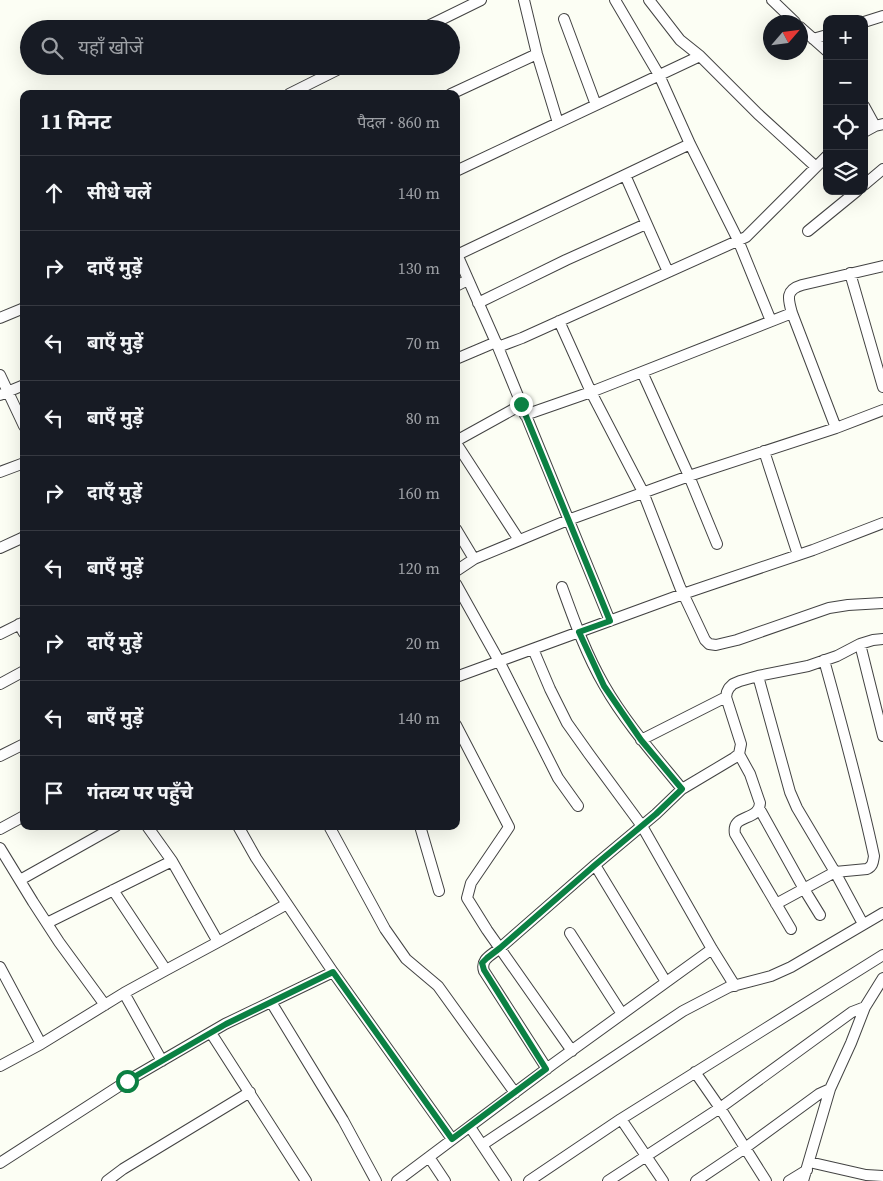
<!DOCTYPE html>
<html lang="hi">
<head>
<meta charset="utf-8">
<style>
	body { margin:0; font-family:"Source Serif 4","Noto Sans Devanagari",serif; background:#20242c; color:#f1f3f6 }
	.controls { position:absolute; right:15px; top:15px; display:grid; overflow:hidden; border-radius:10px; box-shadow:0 5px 20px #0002 }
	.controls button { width:45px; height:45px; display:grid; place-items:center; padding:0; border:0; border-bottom:1px solid #363941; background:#171b24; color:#f1f3f6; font:25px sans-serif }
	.compass { position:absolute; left:763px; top:15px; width:45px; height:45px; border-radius:50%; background:#171b24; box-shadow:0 5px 20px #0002; rotate:62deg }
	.stop { position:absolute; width:15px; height:15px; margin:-11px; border:4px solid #0b8043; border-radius:50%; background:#fff }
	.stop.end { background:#0b8043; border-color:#fff; box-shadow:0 1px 5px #0008 }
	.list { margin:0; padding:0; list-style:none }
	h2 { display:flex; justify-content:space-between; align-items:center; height:65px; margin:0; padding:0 20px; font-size:21px }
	h2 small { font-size:16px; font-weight:400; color:#9ea1a6 }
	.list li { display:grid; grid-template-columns:32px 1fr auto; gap:15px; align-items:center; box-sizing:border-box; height:75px; padding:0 20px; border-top:1px solid #363941 }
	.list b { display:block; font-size:19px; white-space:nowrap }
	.list em { font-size:16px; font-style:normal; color:#9ea1a6 }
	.icon { flex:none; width:28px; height:28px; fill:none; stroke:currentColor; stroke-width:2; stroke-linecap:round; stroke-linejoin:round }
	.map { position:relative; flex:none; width:883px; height:1181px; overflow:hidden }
	.search { position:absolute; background:#171b24; box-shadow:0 5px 20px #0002; left:20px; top:20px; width:440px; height:55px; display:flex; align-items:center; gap:12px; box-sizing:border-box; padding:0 18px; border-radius:28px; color:#9ea1a6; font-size:19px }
	.panel { position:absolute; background:#171b24; box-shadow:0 5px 20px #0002; left:20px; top:90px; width:440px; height:740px; border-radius:10px }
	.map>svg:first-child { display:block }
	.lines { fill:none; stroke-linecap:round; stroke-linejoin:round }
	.minor-casing { stroke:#434343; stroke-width:12 }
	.minor { stroke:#fff; stroke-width:10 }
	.route { stroke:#0b8043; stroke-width:6 }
</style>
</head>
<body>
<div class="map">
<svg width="883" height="1181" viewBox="0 0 883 1181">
	<rect width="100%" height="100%" fill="#fcfef4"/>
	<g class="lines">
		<g class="minor-casing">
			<path id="minor" d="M524,0L537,54L558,123
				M615,0L659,75L690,144L738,240L771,321
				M649,0L680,40L700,56L758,114L816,167
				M772,0L795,22
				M564,19L596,105
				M864,22L883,16
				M800,27L827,51
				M422,29L481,0
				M813,39L827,35
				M289,94L345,66
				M451,94L537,54
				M864,106L875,126
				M864,132L875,126L883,124
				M456,171L700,56
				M625,175L668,272
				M864,185L883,169
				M808,231L857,191
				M456,252L498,347L610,621
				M457,255L690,144
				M850,273L883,387
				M456,286L468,280
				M478,303L566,260L646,224
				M0,318L24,308
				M559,321L591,392L643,492L680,587L705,640L709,644L716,645L737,640L829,608L848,605L883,603
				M498,347L522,338L746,237L827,156
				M456,359L496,342
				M642,372L689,476L717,544
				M0,375L24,426
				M0,395L24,385
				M525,415L591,392L792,313
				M836,428L792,313C788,299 785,290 802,285L883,266
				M456,441L521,405
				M456,443L519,540
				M764,451L798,555
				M0,472L24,463
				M456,529L474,559
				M0,548L24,537
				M456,571L474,559L568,520L689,476L836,428L883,410
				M456,584L499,661L558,778L578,806
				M562,587C574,620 586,654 604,685C625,722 656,757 682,789
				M19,624L24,633
				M0,634L24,622
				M860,644L883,736
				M533,649L550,689L567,723L589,754L642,826L712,949L735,986
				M758,676L790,792L797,808L835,872L863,924
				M456,677L683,594L813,550L883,523
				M0,684L24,671
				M456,725L509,827L471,883L467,898L487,930L572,1051
				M641,740L726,697
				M739,754L750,774L760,803C759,822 731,813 735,834L791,929
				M0,756L24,744
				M759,808L804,889L820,915
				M147,826L172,861L218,942
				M238,826L256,858L333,972L452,1139
				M329,826L385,929L406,959L438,986L515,1093
				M420,826L439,891
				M0,829L24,816
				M0,848L33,902L59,942L105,1005
				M595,865L666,982
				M20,880L116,826
				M113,890L166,970
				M776,904L835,872L867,869C873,866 873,862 874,856C860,790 842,725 824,660
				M47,923L172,861
				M570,933L622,1014
				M0,967L41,1044
				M124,993L162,1061
				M271,1002L343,1120L376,1181
				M211,1033L306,1181
				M0,1066L41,1044L124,993L166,970L218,942L287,904
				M547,1069L484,971C480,959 492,955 500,948L595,865L656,814L682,789L734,758L739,754L741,744L726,697L727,692L729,688L733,684L740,681L758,676L808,666L837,656L860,644L873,640L883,639
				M695,1072L720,1108L766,1181
				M621,1119L663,1181
				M470,1127L506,1181
				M482,1145L683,1011L729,987L771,976L791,967L883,913
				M429,1157L445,1181
				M809,1162L866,1175L883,1176
				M0,1163L127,1081L225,1024L333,972
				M107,1181L123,1169L250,1092
				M397,1181L553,1064L712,949
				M529,1181L621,1119L883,955
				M608,1181L720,1108L852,1012L865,1007
				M696,1181L745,1148L819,1094L830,1089
				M789,1181L807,1170
				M803,1181L830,1089L851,1043L865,1007L883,978"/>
		</g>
		<use href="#minor" class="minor"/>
	</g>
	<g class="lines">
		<path class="route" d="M127,1081L226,1024L333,972L452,1139L546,1069L484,970L482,963L487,958L500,948L595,865L656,814L682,789L641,740L604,686L579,632L610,621L521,404"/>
	</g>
</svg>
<div class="controls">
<button>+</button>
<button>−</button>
<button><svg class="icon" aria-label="locate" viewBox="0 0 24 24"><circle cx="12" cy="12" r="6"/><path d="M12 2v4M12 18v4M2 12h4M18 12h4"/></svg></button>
<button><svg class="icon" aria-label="layers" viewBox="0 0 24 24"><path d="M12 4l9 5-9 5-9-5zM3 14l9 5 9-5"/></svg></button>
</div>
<svg class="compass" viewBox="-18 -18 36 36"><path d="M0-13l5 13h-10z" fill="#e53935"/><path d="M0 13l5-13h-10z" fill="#9ea1a6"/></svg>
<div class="stop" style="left:127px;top:1081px"></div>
<div class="stop end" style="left:521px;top:404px"></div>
<div class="search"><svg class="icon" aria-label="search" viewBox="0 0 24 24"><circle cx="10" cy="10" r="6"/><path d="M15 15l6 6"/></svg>यहाँ खोजें</div>
<section class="panel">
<h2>11 मिनट<small>पैदल · 860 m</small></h2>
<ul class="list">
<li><svg class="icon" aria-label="ahead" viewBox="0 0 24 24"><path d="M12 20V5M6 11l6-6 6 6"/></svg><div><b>सीधे चलें</b></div><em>140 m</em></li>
<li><svg class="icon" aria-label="right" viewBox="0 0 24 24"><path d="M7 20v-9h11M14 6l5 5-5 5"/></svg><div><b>दाएँ मुड़ें</b></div><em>130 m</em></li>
<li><svg class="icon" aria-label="left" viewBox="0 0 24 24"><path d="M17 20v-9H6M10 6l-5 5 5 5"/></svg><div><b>बाएँ मुड़ें</b></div><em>70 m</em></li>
<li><svg class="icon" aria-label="left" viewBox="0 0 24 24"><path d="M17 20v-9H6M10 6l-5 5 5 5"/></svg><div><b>बाएँ मुड़ें</b></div><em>80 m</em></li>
<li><svg class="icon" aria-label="right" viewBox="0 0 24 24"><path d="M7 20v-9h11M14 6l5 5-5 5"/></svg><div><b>दाएँ मुड़ें</b></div><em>160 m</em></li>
<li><svg class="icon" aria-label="left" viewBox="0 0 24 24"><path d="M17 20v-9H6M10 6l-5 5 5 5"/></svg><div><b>बाएँ मुड़ें</b></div><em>120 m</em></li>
<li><svg class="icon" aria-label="right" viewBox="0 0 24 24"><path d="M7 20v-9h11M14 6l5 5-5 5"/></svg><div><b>दाएँ मुड़ें</b></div><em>20 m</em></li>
<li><svg class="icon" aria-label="left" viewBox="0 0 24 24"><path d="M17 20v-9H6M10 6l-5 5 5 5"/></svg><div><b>बाएँ मुड़ें</b></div><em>140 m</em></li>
<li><svg class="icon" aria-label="arrive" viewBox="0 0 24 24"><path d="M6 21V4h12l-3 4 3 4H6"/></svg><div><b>गंतव्य पर पहुँचे</b></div></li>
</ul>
</section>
</div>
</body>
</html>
